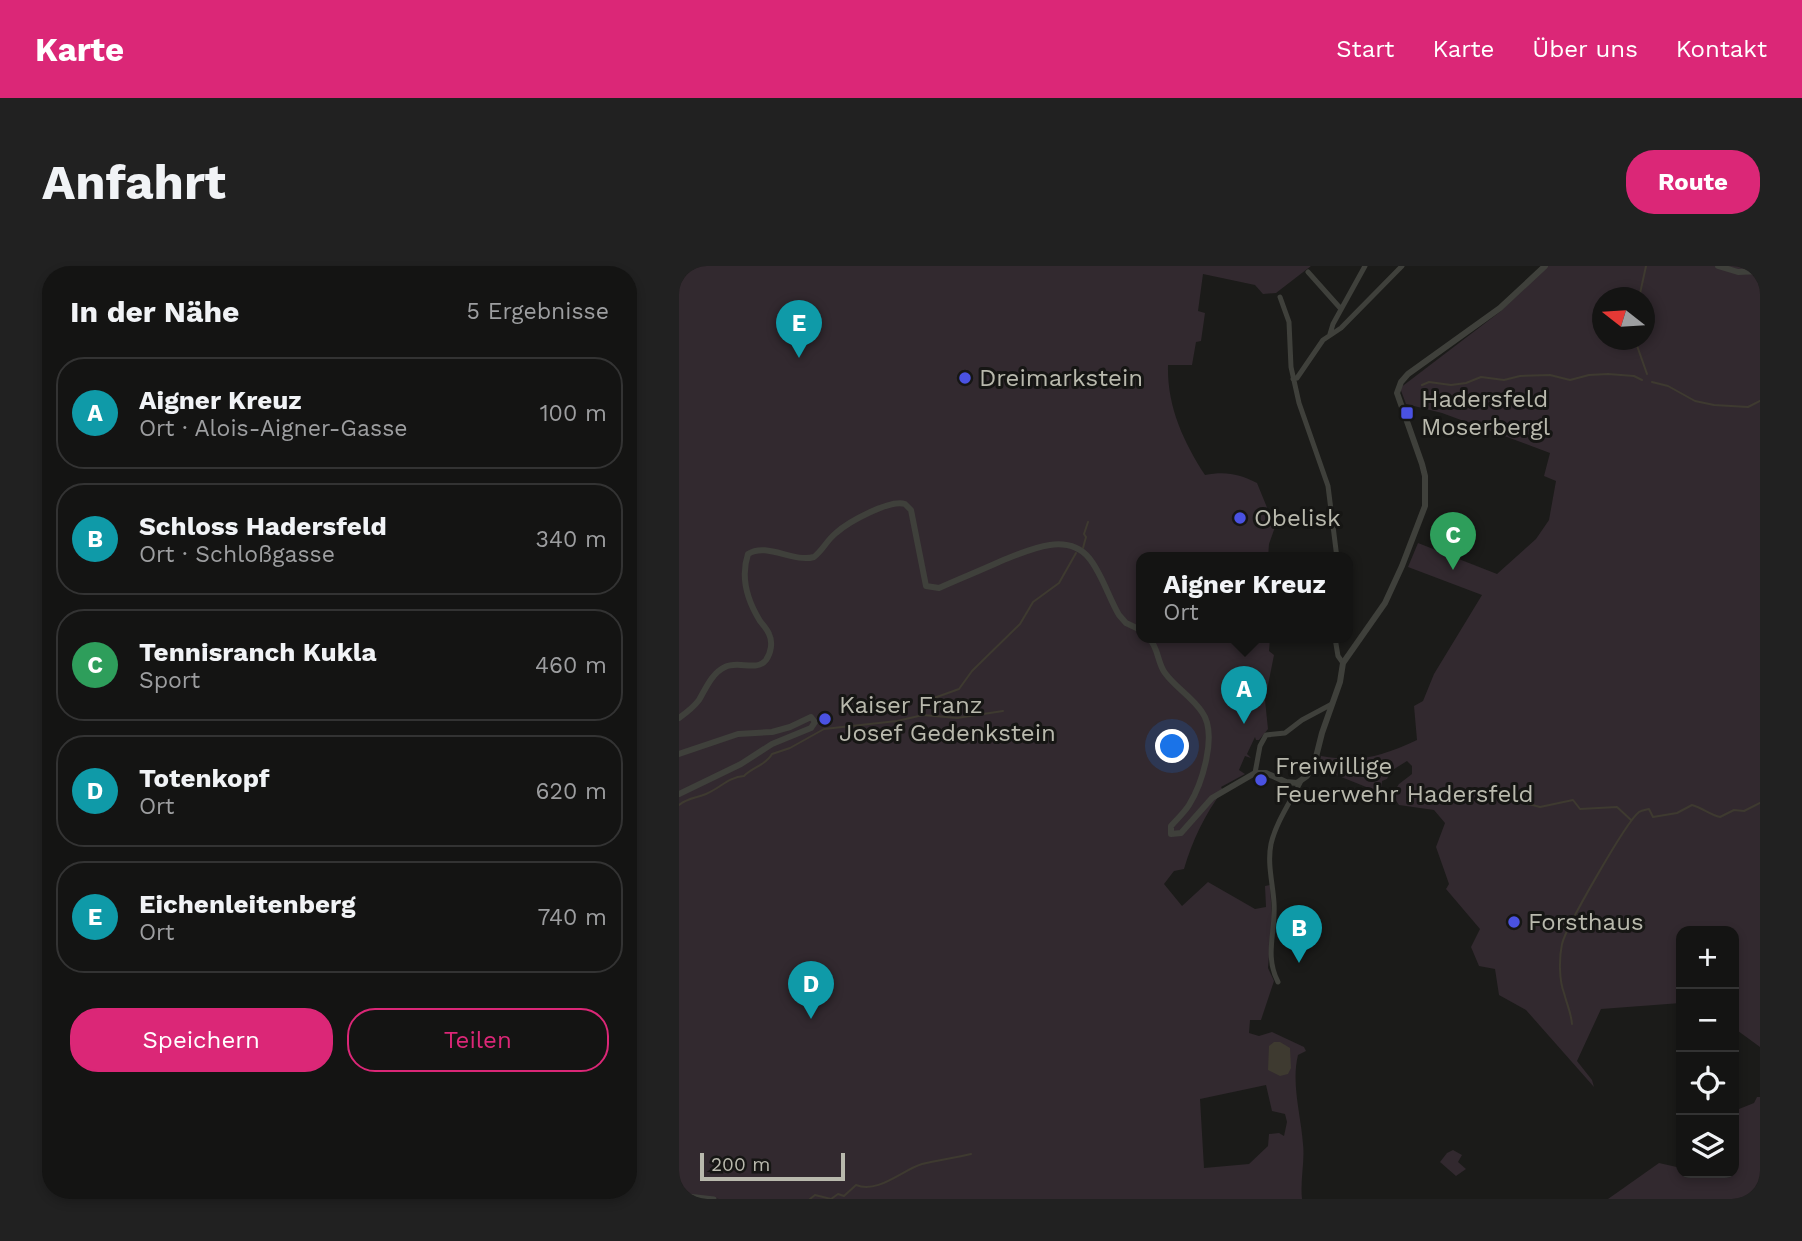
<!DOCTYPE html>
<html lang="de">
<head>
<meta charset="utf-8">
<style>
	body { margin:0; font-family:"Work Sans",sans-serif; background:#212121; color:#f1f3f6 }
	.controls { position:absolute; right:21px; bottom:21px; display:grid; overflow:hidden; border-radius:14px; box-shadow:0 4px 10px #0003 }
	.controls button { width:63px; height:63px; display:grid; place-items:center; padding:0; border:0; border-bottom:2px solid #333; background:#141413; color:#f1f3f6; font:35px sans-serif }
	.compass { position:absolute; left:913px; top:21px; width:63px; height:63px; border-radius:50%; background:#141413; box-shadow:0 4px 10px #0003; rotate:287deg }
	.scale { position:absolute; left:21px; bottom:18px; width:145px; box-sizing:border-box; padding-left:7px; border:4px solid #b9b9ad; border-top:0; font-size:19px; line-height:24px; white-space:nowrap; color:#b9b9ad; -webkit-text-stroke:5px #161614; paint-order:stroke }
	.you { position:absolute; left:494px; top:481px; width:24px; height:24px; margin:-18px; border:5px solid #fff; border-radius:50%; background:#1a73e8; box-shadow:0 0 0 10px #1a73e833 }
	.badge { display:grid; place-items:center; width:46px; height:46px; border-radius:50%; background:#db2777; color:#fff; font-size:23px; font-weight:700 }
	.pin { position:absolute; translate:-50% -58px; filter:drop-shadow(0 2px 4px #0008) }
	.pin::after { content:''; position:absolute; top:37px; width:24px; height:21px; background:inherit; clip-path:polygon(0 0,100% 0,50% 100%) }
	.popup { position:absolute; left:457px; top:286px; width:217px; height:91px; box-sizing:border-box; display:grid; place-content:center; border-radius:14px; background:#141413; filter:drop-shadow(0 2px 5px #0005); font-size:23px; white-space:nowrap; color:#9d9ea0 }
	.popup b { font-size:26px; color:#f1f3f6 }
	.popup::after { content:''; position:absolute; left:50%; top:100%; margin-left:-14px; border:14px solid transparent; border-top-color:#141413 }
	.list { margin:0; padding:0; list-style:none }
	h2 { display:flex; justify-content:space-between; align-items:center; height:91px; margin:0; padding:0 28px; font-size:30px }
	h2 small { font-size:23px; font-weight:400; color:#9d9ea0 }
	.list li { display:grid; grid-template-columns:46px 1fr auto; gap:21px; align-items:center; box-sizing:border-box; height:112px; margin:0 14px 14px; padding:0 14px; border:2px solid #333; border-radius:28px }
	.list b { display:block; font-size:26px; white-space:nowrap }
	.list p { margin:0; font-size:23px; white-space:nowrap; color:#9d9ea0 }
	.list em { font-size:23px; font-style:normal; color:#9d9ea0 }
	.actions { display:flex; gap:14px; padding:21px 28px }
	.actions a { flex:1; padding:16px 0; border:2px solid #db2777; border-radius:28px; text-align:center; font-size:24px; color:#db2777 }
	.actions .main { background:#db2777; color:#fff }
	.icon { flex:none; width:38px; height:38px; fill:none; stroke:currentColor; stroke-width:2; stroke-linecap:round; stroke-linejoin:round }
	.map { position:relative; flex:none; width:1081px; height:933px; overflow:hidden; border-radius:28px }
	header { display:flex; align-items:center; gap:42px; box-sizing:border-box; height:98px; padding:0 35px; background:#db2777; color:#fff }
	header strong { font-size:33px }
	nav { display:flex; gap:38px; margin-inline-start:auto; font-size:24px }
	.intro { display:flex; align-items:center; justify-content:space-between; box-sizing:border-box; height:168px; padding:0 42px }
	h1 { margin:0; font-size:49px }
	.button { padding:18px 32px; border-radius:28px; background:#db2777; color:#fff; font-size:24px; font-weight:700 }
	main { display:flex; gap:42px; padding:0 42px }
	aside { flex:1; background:#141413; border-radius:28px; box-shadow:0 4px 10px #0003 }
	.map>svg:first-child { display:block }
	.green { fill:#32292f; fill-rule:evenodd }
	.water { fill:#3e3a30 }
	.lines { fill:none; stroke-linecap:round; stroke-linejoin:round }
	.stream { stroke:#3e3a30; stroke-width:2 }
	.minor { stroke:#3f403b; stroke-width:5 }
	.tertiary { stroke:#3f403b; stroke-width:6 }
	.poi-dot { fill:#4a52e2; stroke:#161614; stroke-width:2.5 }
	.labels { text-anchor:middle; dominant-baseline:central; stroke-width:6; stroke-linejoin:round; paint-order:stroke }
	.poi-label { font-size:24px; fill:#b9b9ad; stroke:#161614; text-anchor:start }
</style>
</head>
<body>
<header>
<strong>Karte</strong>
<nav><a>Start</a><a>Karte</a><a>Über uns</a><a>Kontakt</a></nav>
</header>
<div class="intro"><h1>Anfahrt</h1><a class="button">Route</a></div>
<main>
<aside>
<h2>In der Nähe<small>5 Ergebnisse</small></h2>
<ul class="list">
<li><span class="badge" style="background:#0f9aa8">A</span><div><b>Aigner Kreuz</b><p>Ort · Alois-Aigner-Gasse</p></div><em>100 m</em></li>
<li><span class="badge" style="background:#0f9aa8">B</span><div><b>Schloss Hadersfeld</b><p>Ort · Schloßgasse</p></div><em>340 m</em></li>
<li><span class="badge" style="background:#2e9e5b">C</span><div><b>Tennisranch Kukla</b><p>Sport</p></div><em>460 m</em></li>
<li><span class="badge" style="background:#0f9aa8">D</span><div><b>Totenkopf</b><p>Ort</p></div><em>620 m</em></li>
<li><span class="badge" style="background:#0f9aa8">E</span><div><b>Eichenleitenberg</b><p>Ort</p></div><em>740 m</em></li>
</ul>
<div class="actions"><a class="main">Speichern</a><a>Teilen</a></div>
</aside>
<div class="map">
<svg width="1081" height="933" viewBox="0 0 1081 933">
	<rect width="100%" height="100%" fill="#1b1b19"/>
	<path class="green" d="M0,0H632L597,27L584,28L576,19L524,8L519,45L526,47L522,75L517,76L513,99H489C488,140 504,175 526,209C547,205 560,208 578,217L596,261L590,278L589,292H462V372H591L590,385L595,389L586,434L589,463L580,474H577L576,471L568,488L572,492L566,490L560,504L566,508L542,521L544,524C526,548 513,575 505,603L495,605L485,618L503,640L529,616L576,643L587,641L586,620L591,619L593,652L589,702L595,715L582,754H571L570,767L580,770L593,766L625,781L627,785L619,789C612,818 622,849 624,878C626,895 621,914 623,933H40L0,927ZM587,819L593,845L606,848L608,856L605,870L600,867L590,868L589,880L570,898L525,902L521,833Z
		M869,0H1081V781L1055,762V665H1002V737L922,743L898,795L913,814L915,821L847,744L820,729L816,703L800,700L792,681L801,663L767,623L770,618L757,581L766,557L755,544L720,539L713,529L720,518L733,508V500L728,495L712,505L708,513L703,515L702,527L640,502L642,490C682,497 703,490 738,474L735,440L744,435L755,408L803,329L729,301L739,277L818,308L857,273L870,254L877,215L865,210L871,187L763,147L727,138L721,122L822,45ZM924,32H966V74H924Z
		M1078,831H1081V933H929L980,897L1002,902V907H1055V845L1075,837Z
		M774,884L783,889L779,896L787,903L777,910L761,896L768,887Z"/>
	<path class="water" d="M595,776H601L611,782L612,802L609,808L601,810L589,804L590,780Z"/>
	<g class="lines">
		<path class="stream" d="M960,32L967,0
			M956,74L968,108
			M973,116L989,120L1016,135L1035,139L1069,141L1081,135
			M743,119L750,116L772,119L787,117L802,111L825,114L841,110L871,109L891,114L910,109L929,108L955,110L963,114
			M404,282L407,271L405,268L409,256
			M244,448L247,439L255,432L280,423L293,405L341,358L354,336L380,317L397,287
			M818,526L842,536L861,541L894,534L901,543L938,541L952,554
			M0,539C8,532 18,532 27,528C41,522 50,511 65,510C74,501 87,499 93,488L111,482L145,463L218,455L244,449L278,452L324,445
			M893,758C892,746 888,739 885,727C880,714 880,692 883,678C887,661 947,556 960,546C963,544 966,544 970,543L974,551L998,547L1013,539C1024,542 1031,549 1041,551L1055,544L1065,545L1081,537
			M131,933L136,929L152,933L159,928L165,930L177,919C199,928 223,904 243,898C259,894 276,892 292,888"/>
		<path class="minor" d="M629,6L662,43
			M601,31L610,56L612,101L620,137L649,220L658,292
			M651,68L654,58L686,0
			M614,113L618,112L644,74L662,62L723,0
			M656,372L659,390L664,397
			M576,507L581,480L587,469L606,467L623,454L653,438
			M599,716C585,689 597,666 595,637C594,618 588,598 592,578C597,556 612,535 622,515
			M0,929L35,933"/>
		<path class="tertiary" d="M1039,0L1059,6L1081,5
			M470,372C480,383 478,396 486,407C496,421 513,431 523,446C539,468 523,518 510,539C505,547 498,553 492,560V568L502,567L533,532L576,507H587L607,516L618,517L628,510L635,499L643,467L661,416L664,397L706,337L723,300L746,240V210L743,198L718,127L722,116L729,108L821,42L866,0
			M0,452C7,447 14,442 20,434C27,422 33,407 46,401C59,394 78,406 87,394C92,387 94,376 90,368C88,363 84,359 81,355C68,334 61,312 69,288C88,276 114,297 135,291C144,284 148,274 157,267C169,256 211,233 226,238L232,244L247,320L260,322C280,313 300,305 320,296C345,286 387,264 410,292C422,306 430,332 440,349L447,357L462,364
			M0,488L59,468L93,466L111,461L132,451L136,456L132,462L93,478L62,498L0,528"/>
	</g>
	<g class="poi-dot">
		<circle cx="286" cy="112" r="7"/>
		<rect x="721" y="140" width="14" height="14" rx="3.5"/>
		<circle cx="561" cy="252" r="7"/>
		<circle cx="146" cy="453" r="7"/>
		<circle cx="582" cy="514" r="7"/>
		<circle cx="835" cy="656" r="7"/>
	</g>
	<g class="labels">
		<g class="poi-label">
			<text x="300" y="112">Dreimarkstein</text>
			<text x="742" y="133">Hadersfeld<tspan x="742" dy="28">Moserbergl</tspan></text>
			<text x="575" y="252">Obelisk</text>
			<text x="160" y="439">Kaiser Franz<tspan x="160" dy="28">Josef Gedenkstein</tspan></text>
			<text x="596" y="500">Freiwillige<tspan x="596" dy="28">Feuerwehr Hadersfeld</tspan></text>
			<text x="849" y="656">Forsthaus</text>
		</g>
	</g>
</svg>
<div class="controls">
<button>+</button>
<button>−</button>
<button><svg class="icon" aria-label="locate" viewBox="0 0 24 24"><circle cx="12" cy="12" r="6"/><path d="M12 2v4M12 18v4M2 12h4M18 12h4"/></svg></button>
<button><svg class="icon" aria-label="layers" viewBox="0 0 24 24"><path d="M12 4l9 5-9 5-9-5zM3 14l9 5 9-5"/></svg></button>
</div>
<svg class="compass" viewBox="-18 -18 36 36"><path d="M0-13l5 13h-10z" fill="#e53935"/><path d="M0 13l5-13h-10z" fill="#9d9ea0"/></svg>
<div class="scale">200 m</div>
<div class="you"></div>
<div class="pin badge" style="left:565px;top:458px;background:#0f9aa8">A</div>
<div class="popup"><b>Aigner Kreuz</b>Ort</div>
<div class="pin badge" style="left:620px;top:697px;background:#0f9aa8">B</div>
<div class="pin badge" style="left:774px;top:304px;background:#2e9e5b">C</div>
<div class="pin badge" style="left:132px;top:753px;background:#0f9aa8">D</div>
<div class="pin badge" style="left:120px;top:92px;background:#0f9aa8">E</div>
</div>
</main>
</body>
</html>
